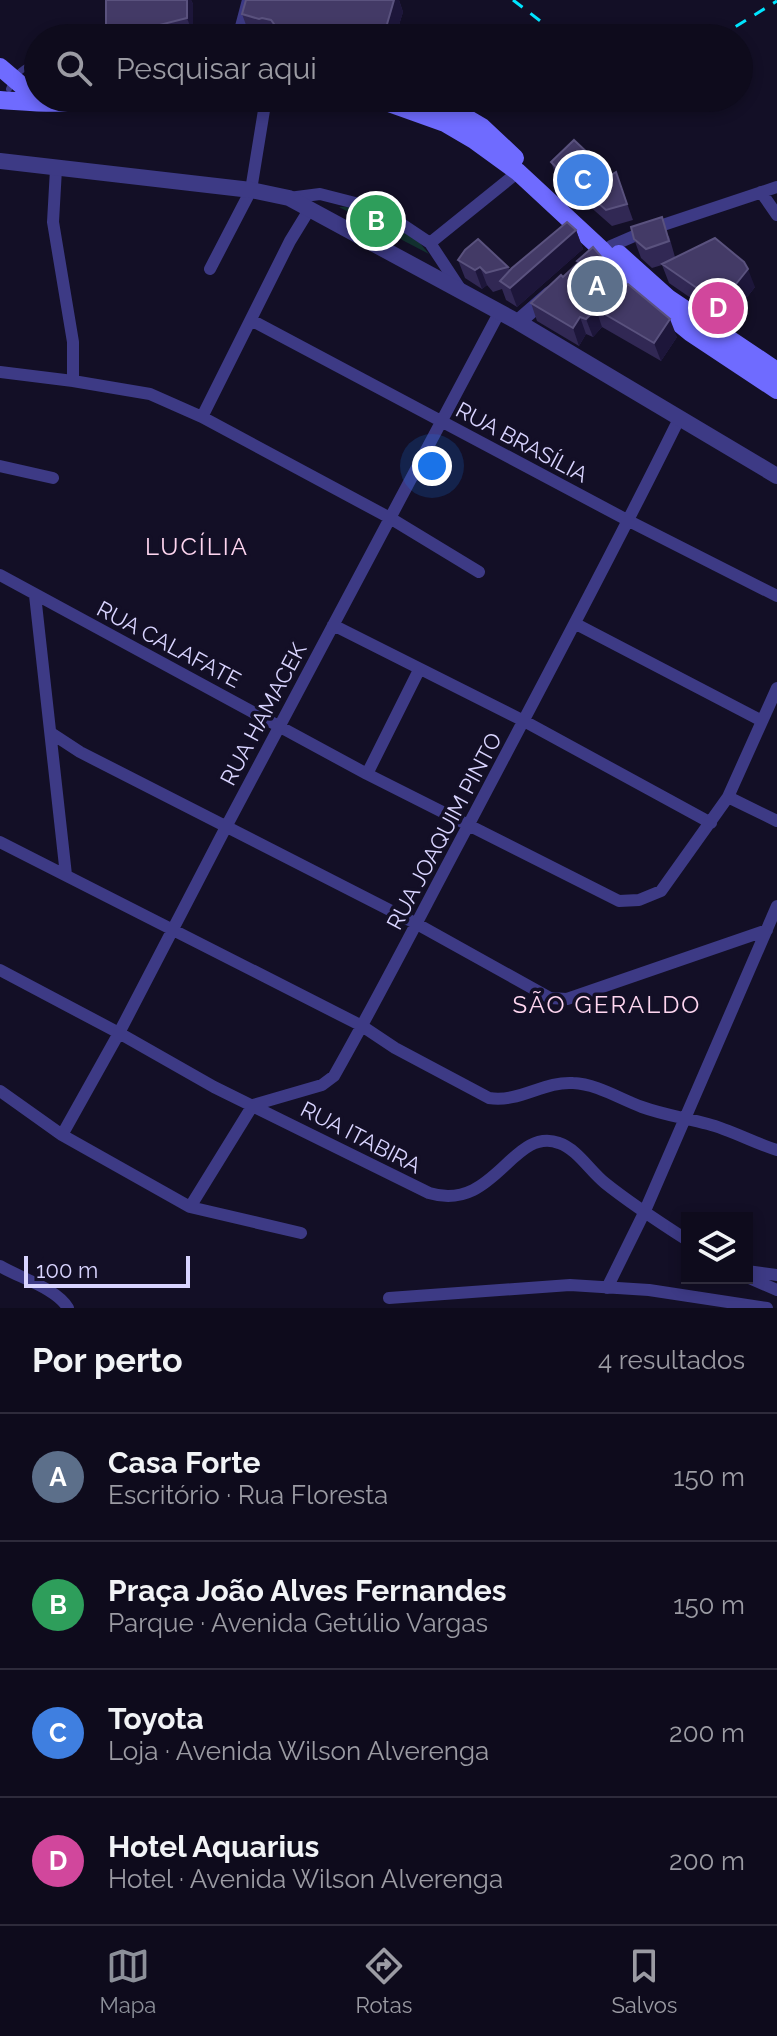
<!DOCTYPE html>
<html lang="pt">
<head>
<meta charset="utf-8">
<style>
	body { margin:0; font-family:Raleway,sans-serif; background:#1c1929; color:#f1f3f6 }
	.controls { position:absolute; right:24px; bottom:24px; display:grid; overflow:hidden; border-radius:0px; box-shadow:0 4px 12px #0003 }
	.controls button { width:72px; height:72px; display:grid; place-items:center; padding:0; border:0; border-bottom:2px solid #2e2b3b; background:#0e0b1c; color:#f1f3f6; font:40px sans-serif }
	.scale { position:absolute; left:24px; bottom:20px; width:166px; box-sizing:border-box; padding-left:8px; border:4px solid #d9d4ff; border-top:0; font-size:22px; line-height:28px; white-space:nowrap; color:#d9d4ff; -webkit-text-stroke:6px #130f26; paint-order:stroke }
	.you { position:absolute; left:432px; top:466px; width:28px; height:28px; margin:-20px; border:6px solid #fff; border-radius:50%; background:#1a73e8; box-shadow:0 0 0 12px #1a73e833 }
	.badge { display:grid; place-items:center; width:52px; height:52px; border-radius:50%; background:#8c9099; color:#fff; font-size:26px; font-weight:700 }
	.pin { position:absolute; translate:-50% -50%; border:4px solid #fff; box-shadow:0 2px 8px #0006 }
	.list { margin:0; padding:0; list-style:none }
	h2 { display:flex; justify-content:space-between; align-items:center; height:104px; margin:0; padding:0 32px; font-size:34px }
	h2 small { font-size:26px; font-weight:400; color:#9b9ba3 }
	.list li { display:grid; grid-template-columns:52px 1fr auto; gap:24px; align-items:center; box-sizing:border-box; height:128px; padding:0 32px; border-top:2px solid #2e2b3b }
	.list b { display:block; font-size:30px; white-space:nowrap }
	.list p { margin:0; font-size:26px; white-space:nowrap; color:#9b9ba3 }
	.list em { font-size:26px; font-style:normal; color:#9b9ba3 }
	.icon { flex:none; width:44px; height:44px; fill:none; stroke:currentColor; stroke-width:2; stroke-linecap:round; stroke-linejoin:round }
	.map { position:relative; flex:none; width:777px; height:1308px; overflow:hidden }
	.search { position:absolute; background:#0e0b1c; box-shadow:0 4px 12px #0003; left:24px; right:24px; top:24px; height:88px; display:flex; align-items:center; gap:20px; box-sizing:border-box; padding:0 28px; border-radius:44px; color:#9b9ba3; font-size:30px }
	.sheet { height:616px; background:#0e0b1c }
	nav { display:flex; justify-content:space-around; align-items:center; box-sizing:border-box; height:112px; border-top:2px solid #2e2b3b; background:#0e0b1c; font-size:22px; color:#9b9ba3 }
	nav a { display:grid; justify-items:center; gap:4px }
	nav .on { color:#8c9099 }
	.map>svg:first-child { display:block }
	.green { fill:#12302f }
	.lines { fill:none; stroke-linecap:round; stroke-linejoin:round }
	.service { stroke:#3d3a85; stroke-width:6 }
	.minor { stroke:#3d3a85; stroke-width:12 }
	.tertiary { stroke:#3d3a85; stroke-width:16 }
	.secondary { stroke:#6f6bff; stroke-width:18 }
	.rail { stroke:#00e5ff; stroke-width:3; stroke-dasharray:12 10; stroke-linecap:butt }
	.wall { fill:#312854 }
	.shaded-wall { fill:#1d163a }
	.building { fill:#433a66; stroke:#5a527e; stroke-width:2 }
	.labels { text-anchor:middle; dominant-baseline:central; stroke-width:7; stroke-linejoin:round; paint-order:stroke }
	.street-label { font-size:22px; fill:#d9d4ff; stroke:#130f26 }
	.neighbourhood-label { font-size:24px; letter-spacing:2px; fill:#ffd6f0; stroke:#130f26 }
</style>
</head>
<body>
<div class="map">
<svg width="777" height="1308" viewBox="0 0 777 1308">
	<rect width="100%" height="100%" fill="#130f26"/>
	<path class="green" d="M357,206L414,236L429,254L339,207Z"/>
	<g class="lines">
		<path class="service" d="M9,89C14,74 23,66 38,63"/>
		<path class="minor" d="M238,38L248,0
			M56,169L53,222L73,342V381
			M761,192L777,215
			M289,198L320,194L363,205L400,223L430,243L461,290
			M430,243L518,172
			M611,246L648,230L777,187
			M210,269L251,190L266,98
			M251,320L629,521L777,596
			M0,372L73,381L150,394L202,417L390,518L479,572
			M202,417L290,241L309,210
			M0,466L53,478
			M0,575L367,774L619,901L639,900L661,891L728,797L777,688
			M35,595L66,875
			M576,624L762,721
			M333,625L524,721L711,823
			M51,733L80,752L417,924L550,998L567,999L767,930
			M367,774L419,670
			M728,797L777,821
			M0,842L362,1026L395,1048L489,1098C519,1103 544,1081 573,1083C597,1084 620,1099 642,1107C664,1115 686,1118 708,1124C731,1130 754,1143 777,1150
			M0,970L119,1033L214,1087L429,1193C495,1213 512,1126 559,1143C577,1149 590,1171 605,1183C631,1204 659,1222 687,1240
			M0,1091L62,1135L190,1207L301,1233
			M62,1135L119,1033L226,827L499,313
			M190,1207L253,1105L322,1085L334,1076C381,993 424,908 469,824C540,689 612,555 679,419
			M0,1266C20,1278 56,1288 68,1308
			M747,1271L777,1275
			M747,1277L777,1290
			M607,1288L644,1213L777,906
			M389,1298L570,1285L649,1290L767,1308"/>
		<path class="tertiary" d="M0,161L251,190L289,198L518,322L777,476
			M518,322L550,294"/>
		<path class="secondary" d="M0,67L27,90
			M375,98L445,123L474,140L518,172L601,249L636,288L663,310L691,333L777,390
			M423,98L448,107L482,127L515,158
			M0,100C33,102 65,106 97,98
			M619,254L668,298L777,371"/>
		<path class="rail" d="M513,0L556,33L575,38
			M717,38L777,1"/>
	</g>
	<path class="wall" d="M106,0H191L193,4V34L179,38H106Z
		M246,0H399L403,12L395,38H275L269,36L266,38L249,33L242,14Z
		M273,98H298L294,108L274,103Z
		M551,162L611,175L616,172L633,220L612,226L587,204L585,206L557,178Z
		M576,230L583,249L517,307L506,300L502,289L493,292L487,285L482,289L465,278L458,260L508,267L510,270Z
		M669,236L675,257L755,287L727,323L669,283L662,265L652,268L641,258L634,239Z
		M577,261L616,283L677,337L661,361L602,327L593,337L586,334L579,346L537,321L531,303L563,277L578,263Z"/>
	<path class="shaded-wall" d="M187,0H191L193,4V34L187,18Z
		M394,0H399L403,12L395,38H383Z
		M290,98H298L294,108Z
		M581,188L587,204L585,206L579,190Z
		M576,230L583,249L517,307L510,288Z
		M609,266L616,284L603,274Z
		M480,267L487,285L482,289L475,270Z
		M748,269L755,287L727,323L720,304Z
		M596,309L602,327L593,337L586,319Z
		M580,317L586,334L579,346L573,328Z
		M670,319L677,337L661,361L654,343Z"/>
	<path class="building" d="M106,0H187V18L140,30V28L106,38Z
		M246,0H394L383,38H318L277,28L271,20L262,18L259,19L242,14Z
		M574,140L611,175L616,172L627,204L606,210L581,188L579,190L551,162Z
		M662,217L669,241L646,249L634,239L631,227Z
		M567,222L576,230L510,288L500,281L512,268Z
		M715,238L744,262L748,269L720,304L662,264Z
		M478,239L508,267L486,273L480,267L475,270L458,260L465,250Z
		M593,247L609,266L603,274L624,288L628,284L670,319L654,343L596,309L586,319L580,317L573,328L531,303L561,275L563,277L579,262L577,261Z"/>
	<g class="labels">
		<g class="street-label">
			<text transform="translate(522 442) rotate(28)">RUA BRASÍLIA</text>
			<text transform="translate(169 644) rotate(28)">RUA CALAFATE</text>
			<text transform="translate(263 714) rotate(-62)">RUA HAMACEK</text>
			<text transform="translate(444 831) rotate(-62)">RUA JOAQUIM PINTO</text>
			<text transform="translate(361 1137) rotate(27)">RUA ITABIRA</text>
		</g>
		<g class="neighbourhood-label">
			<text x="197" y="546">LUCÍLIA</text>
			<text x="607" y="1004">SÃO GERALDO</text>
		</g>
	</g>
</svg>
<div class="controls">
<button><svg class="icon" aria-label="layers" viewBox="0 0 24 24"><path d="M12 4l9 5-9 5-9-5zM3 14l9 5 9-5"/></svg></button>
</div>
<div class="scale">100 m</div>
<div class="you"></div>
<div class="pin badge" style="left:597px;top:286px;background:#5c6f8a">A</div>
<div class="pin badge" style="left:376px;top:221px;background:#2e9e5b">B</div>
<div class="pin badge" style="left:583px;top:180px;background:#3f7fe0">C</div>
<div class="pin badge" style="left:718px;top:308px;background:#d1479c">D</div>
<div class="search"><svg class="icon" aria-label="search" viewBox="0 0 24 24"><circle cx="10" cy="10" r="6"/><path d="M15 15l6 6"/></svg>Pesquisar aqui</div>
</div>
<section class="sheet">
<h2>Por perto<small>4 resultados</small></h2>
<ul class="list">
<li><span class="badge" style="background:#5c6f8a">A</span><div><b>Casa Forte</b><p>Escritório · Rua Floresta</p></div><em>150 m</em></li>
<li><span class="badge" style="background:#2e9e5b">B</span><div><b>Praça João Alves Fernandes</b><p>Parque · Avenida Getúlio Vargas</p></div><em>150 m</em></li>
<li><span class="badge" style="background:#3f7fe0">C</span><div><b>Toyota</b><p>Loja · Avenida Wilson Alverenga</p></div><em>200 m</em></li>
<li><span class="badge" style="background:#d1479c">D</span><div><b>Hotel Aquarius</b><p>Hotel · Avenida Wilson Alverenga</p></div><em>200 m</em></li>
</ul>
</section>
<nav>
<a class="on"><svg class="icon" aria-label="map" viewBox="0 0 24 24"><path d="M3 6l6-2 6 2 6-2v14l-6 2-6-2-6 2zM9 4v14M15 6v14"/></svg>Mapa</a>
<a><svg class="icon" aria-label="directions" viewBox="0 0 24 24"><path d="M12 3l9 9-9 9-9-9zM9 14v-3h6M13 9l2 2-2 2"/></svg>Rotas</a>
<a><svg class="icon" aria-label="saved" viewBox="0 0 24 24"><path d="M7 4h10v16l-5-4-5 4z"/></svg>Salvos</a>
</nav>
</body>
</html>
